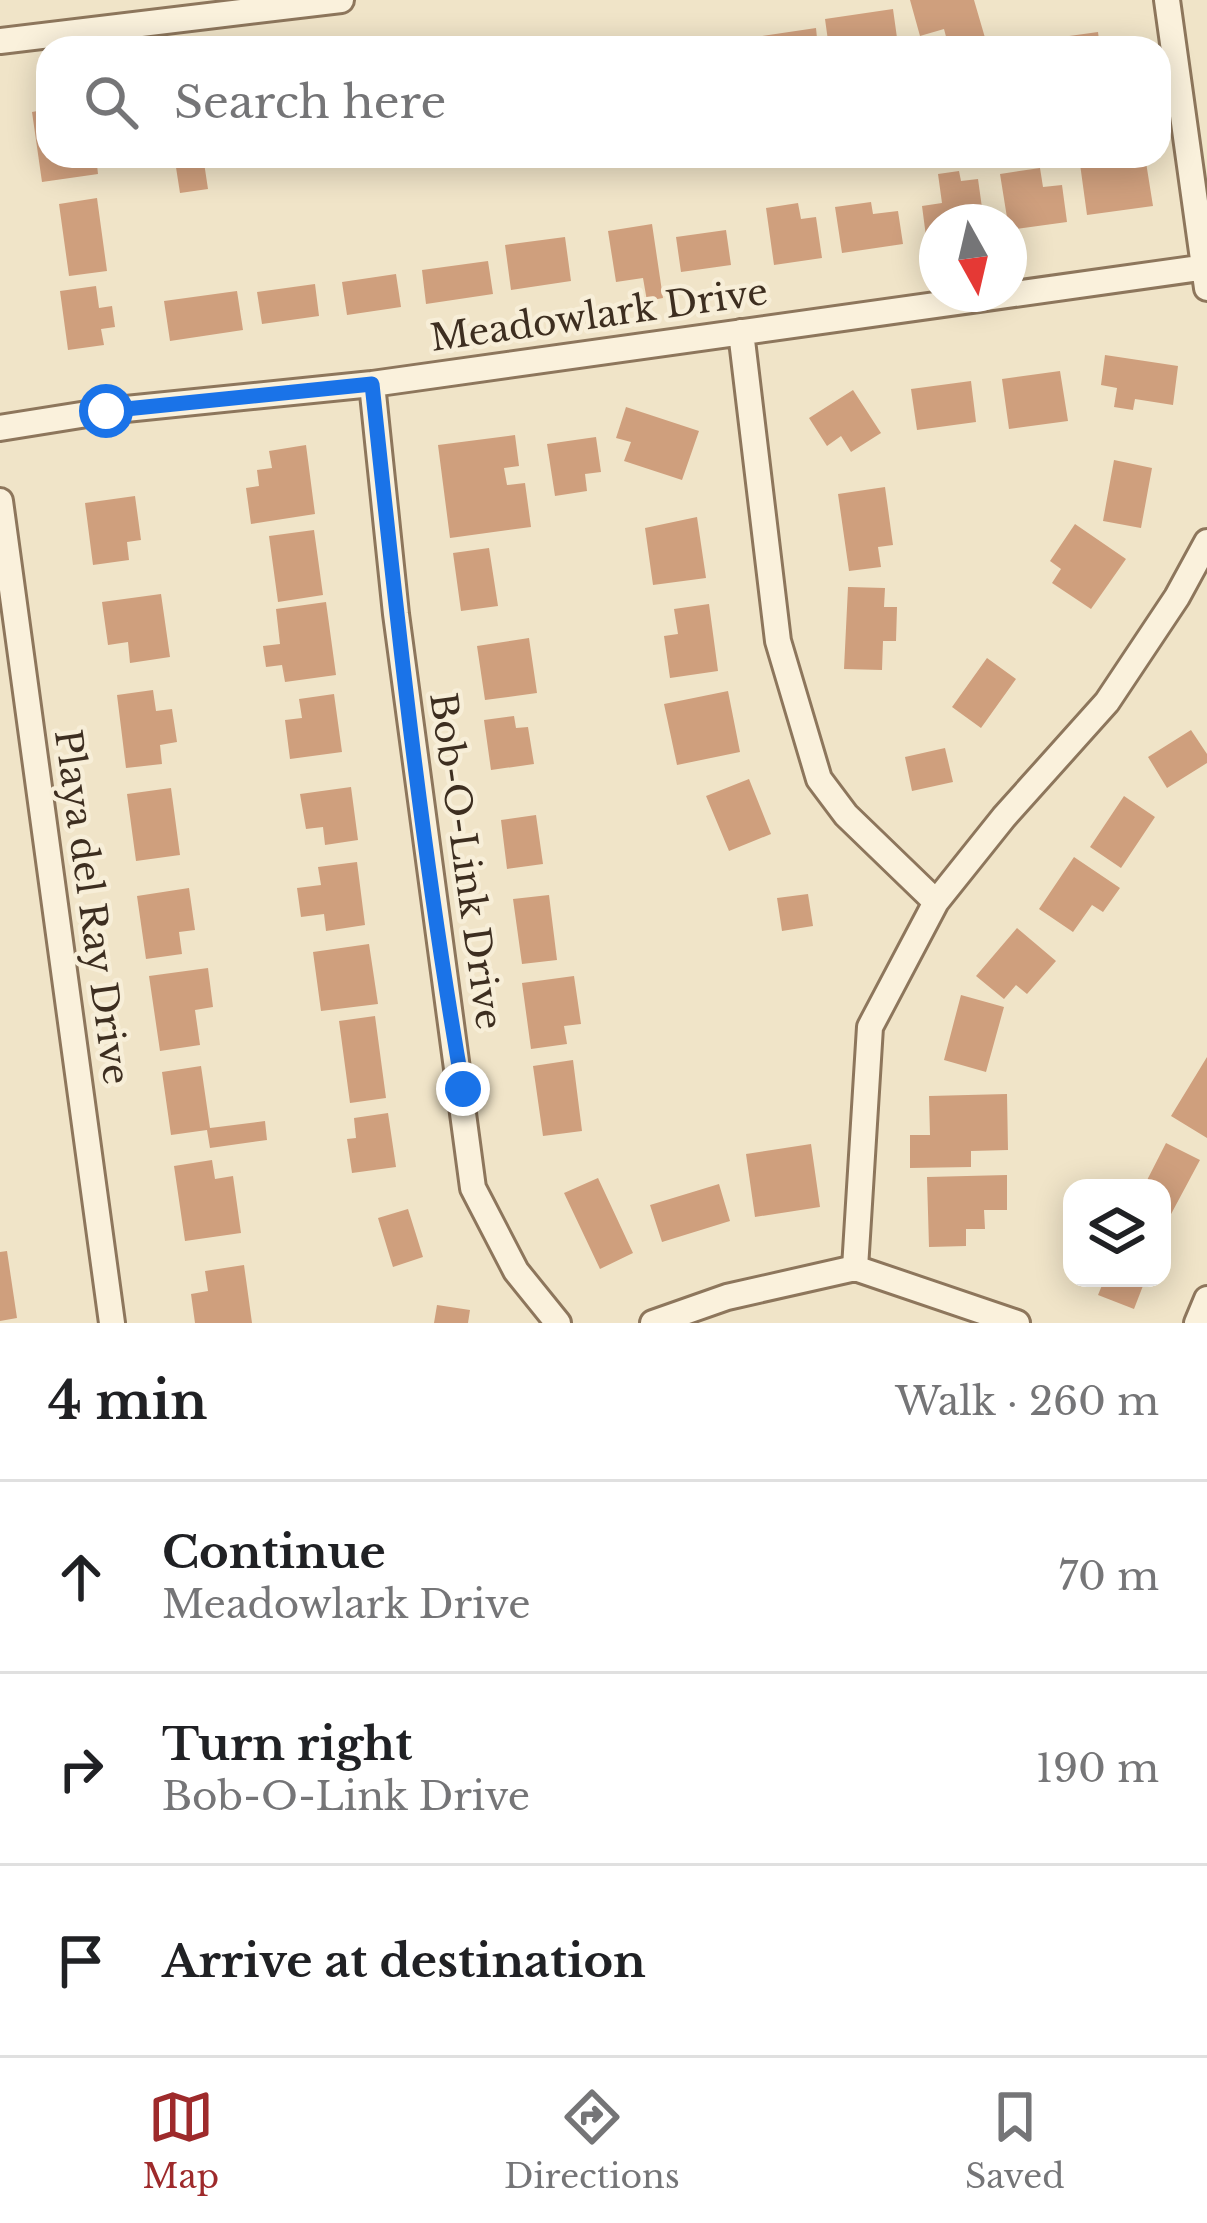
<!DOCTYPE html>
<html lang="en">
<head>
<meta charset="utf-8">
<style>
	body { margin:0; font-family:"Libre Baskerville",serif; background:#f2f2f2; color:#202124 }
	.controls { position:absolute; right:36px; bottom:36px; display:grid; overflow:hidden; border-radius:24px; box-shadow:0 6px 30px #0003 }
	.controls button { width:108px; height:108px; display:grid; place-items:center; padding:0; border:0; border-bottom:3px solid #e0e0e0; background:#fff; color:#202124; font:60px sans-serif }
	.compass { position:absolute; left:919px; top:204px; width:108px; height:108px; border-radius:50%; background:#fff; box-shadow:0 6px 30px #0003; rotate:172deg }
	.stop { position:absolute; width:36px; height:36px; margin:-27px; border:9px solid #1a73e8; border-radius:50%; background:#fff }
	.stop.end { background:#1a73e8; border-color:#fff; box-shadow:0 3px 12px #0008 }
	.list { margin:0; padding:0; list-style:none }
	h2 { display:flex; justify-content:space-between; align-items:center; height:156px; margin:0; padding:0 48px; font-size:51px }
	h2 small { font-size:39px; font-weight:400; color:#757577 }
	.list li { display:grid; grid-template-columns:78px 1fr auto; gap:36px; align-items:center; box-sizing:border-box; height:192px; padding:0 48px; border-top:3px solid #e0e0e0 }
	.list b { display:block; font-size:45px; white-space:nowrap }
	.list p { margin:0; font-size:39px; white-space:nowrap; color:#757577 }
	.list em { font-size:39px; font-style:normal; color:#757577 }
	.icon { flex:none; width:66px; height:66px; fill:none; stroke:currentColor; stroke-width:2; stroke-linecap:round; stroke-linejoin:round }
	.map { position:relative; flex:none; width:1207px; height:1323px; overflow:hidden }
	.search { position:absolute; background:#fff; box-shadow:0 6px 30px #0003; left:36px; right:36px; top:36px; height:132px; display:flex; align-items:center; gap:30px; box-sizing:border-box; padding:0 42px; border-radius:36px; color:#757577; font-size:45px }
	.sheet { height:732px; background:#fff }
	nav { display:flex; justify-content:space-around; align-items:center; box-sizing:border-box; height:168px; border-top:3px solid #e0e0e0; background:#fff; font-size:33px; color:#757577 }
	nav a { display:grid; justify-items:center; gap:6px }
	nav .on { color:#9e2a2b }
	.map>svg:first-child { display:block }
	.building { fill:#cf9f7d }
	.lines { fill:none; stroke-linecap:round; stroke-linejoin:round }
	.minor-casing { stroke:#8d765c; stroke-width:30 }
	.minor { stroke:#faf1dc; stroke-width:24 }
	.route { stroke:#1a73e8; stroke-width:15 }
	.labels { text-anchor:middle; dominant-baseline:central; stroke-width:9; stroke-linejoin:round; paint-order:stroke }
	.street-label { font-size:36px; fill:#3d2e20; stroke:#f7eed8 }
</style>
</head>
<body>
<div class="map">
<svg width="1207" height="1323" viewBox="0 0 1207 1323">
	<rect width="100%" height="100%" fill="#f0e4c8"/>
	<path class="building" d="M910,0H974L988,48H949L944,29L920,36Z
		M893,9L898,45L829,48L825,19Z
		M816,28L818,48H742L741,39Z
		M1098,32L1100,48H1063L1062,37Z
		M48,109V156H96L98,174L42,182L32,112Z
		M184,156H203L208,189L180,193L175,161L184,159Z
		M1140,156H1145L1153,206L1087,215L1080,164Z
		M1040,168L1043,187L1062,185L1067,222L1009,230L1000,174Z
		M959,171L961,181L978,179L984,222H937V243L927,244L922,206L942,203L938,174Z
		M97,198L107,271L69,276L59,204Z
		M871,202L873,214L898,211L903,244L842,253L835,207Z
		M798,203L801,219L816,217L822,258L774,265L766,208Z
		M652,224L663,298L647,301L643,278L616,282L608,231Z
		M726,230L731,265L681,272L676,237Z
		M565,237L571,281L511,290L505,245Z
		M488,261L493,294L426,304L422,270Z
		M396,274L401,307L347,315L342,282Z
		M315,284L319,316L262,324L257,292Z
		M96,286L99,308L112,306L115,327L101,329L104,345L68,350L60,291Z
		M237,291L243,330L170,341L164,301Z
		M1105,355L1178,366L1173,405L1135,399L1133,410L1114,407L1117,388L1101,385Z
		M1060,371L1068,421L1009,429L1002,379Z
		M971,381L976,422L917,430L911,389Z
		M853,390L881,433L851,452L841,436L827,446L809,418Z
		M626,407L699,431L682,480L624,461L631,442L616,438Z
		M515,435L519,466L504,468L507,485L525,483L531,527L450,538L438,445Z
		M596,437L601,472L585,474L587,491L555,496L547,444Z
		M306,445L315,514L251,524L246,488L259,486L257,470L272,468L269,451Z
		M1114,460L1152,468L1141,528L1103,521Z
		M885,487L893,545L878,547L881,567L849,571L838,494Z
		M135,496L141,540L127,542L129,560L93,565L85,503Z
		M697,517L706,578L653,585L645,528Z
		M1075,524L1126,559L1091,609L1052,583L1061,569L1050,561Z
		M314,530L323,595L278,602L269,536Z
		M489,548L498,606L461,611L453,553Z
		M848,587L885,588L884,607H897L896,641H883L882,670L844,669Z
		M161,594L170,657L130,663L128,642L108,645L102,602Z
		M326,602L336,675L285,682L282,665L266,667L263,646L280,644L276,609Z
		M709,604L718,671L670,678L664,636L678,634L674,609Z
		M529,638L537,693L485,700L477,646Z
		M987,658L1016,679L981,728L952,707Z
		M153,690L156,711L172,709L177,742L160,745L162,764L126,768L117,695Z
		M728,691L740,752L677,765L664,704Z
		M334,694L342,752L290,759L285,720L302,718L299,699Z
		M514,716L516,728L528,727L534,764L491,770L484,720Z
		M1191,730L1207,754V763L1167,788L1148,757Z
		M945,748L953,782L912,791L905,757Z
		M749,779L771,834L729,851L706,796Z
		M351,787L358,840L325,845L323,827L306,829L300,794Z
		M171,788L180,855L136,861L127,794Z
		M1124,796L1155,817L1121,868L1090,847Z
		M536,815L543,864L507,869L501,820Z
		M1074,857L1120,888L1103,912L1092,905L1073,932L1039,909Z
		M357,862L365,925L326,931L324,914L301,917L297,888L321,885L318,867Z
		M189,888L195,930L179,932L182,954L146,959L137,896Z
		M808,894L813,926L782,931L777,898Z
		M549,895L557,960L522,964L513,899Z
		M1017,928L1056,961L1027,994L1016,985L1004,999L976,976Z
		M369,944L378,1004L321,1011L313,952Z
		M208,968L213,1007L195,1010L200,1045L160,1051L149,976Z
		M574,976L581,1024L564,1026L567,1044L531,1049L522,983Z
		M961,995L1004,1007L986,1072L944,1060Z
		M375,1016L386,1098L350,1103L339,1021Z
		M1207,1057V1138L1171,1116Z
		M573,1060L582,1131L543,1136L533,1066Z
		M201,1066L210,1128L265,1121L267,1140L210,1148L207,1130L171,1135L162,1072Z
		M1007,1094L1008,1150L971,1151V1167L910,1168V1135H930L929,1096Z
		M388,1113L396,1167L352,1173L347,1139L356,1138L354,1118Z
		M1166,1143L1200,1160L1170,1216L1162,1212V1188H1143Z
		M811,1144L820,1207L755,1217L746,1154Z
		M212,1160L215,1179L233,1176L241,1233L185,1241L174,1166Z
		M1007,1175V1210H984L985,1229H966V1246L929,1247L927,1177Z
		M598,1178L633,1253L600,1269L564,1193Z
		M719,1184L730,1221L662,1242L650,1205Z
		M408,1209L423,1257L393,1267L378,1218Z
		M7,1251L17,1318L0,1321V1252Z
		M244,1265L252,1323H195L191,1294L208,1291L205,1271Z
		M1105,1278H1146L1134,1309L1098,1295Z
		M437,1305L470,1310L468,1323H434Z"/>
	<g class="lines">
		<g class="minor-casing">
			<path id="minor" d="M1167,0L1207,288
				M0,41L341,0
				M741,332L778,641L819,779L846,815L936,902
				M372,384L396,614L473,1188L516,1271L558,1323
				M0,428L106,411L372,384L1207,267
				M0,501L112,1323
				M855,1268L870,1027L936,902L1004,817L1107,702L1177,597L1207,542
				M653,1323L727,1297L855,1268L1017,1323
				M1197,1323L1207,1299"/>
		</g>
		<use href="#minor" class="minor"/>
	</g>
	<g class="lines">
		<path class="route" d="M106,411L372,384C397,620 422,856 463,1089"/>
	</g>
	<g class="labels">
		<g class="street-label">
			<text transform="translate(599 315) rotate(-8)">Meadowlark Drive</text>
			<text transform="translate(466 861) rotate(82)">Bob-O-Link Drive</text>
			<text transform="translate(92 907) rotate(82)">Playa del Ray Drive</text>
		</g>
	</g>
</svg>
<div class="controls">
<button><svg class="icon" aria-label="layers" viewBox="0 0 24 24"><path d="M12 4l9 5-9 5-9-5zM3 14l9 5 9-5"/></svg></button>
</div>
<svg class="compass" viewBox="-18 -18 36 36"><path d="M0-13l5 13h-10z" fill="#e53935"/><path d="M0 13l5-13h-10z" fill="#757577"/></svg>
<div class="stop" style="left:106px;top:411px"></div>
<div class="stop end" style="left:463px;top:1089px"></div>
<div class="search"><svg class="icon" aria-label="search" viewBox="0 0 24 24"><circle cx="10" cy="10" r="6"/><path d="M15 15l6 6"/></svg>Search here</div>
</div>
<section class="sheet">
<h2>4 min<small>Walk · 260 m</small></h2>
<ul class="list">
<li><svg class="icon" aria-label="ahead" viewBox="0 0 24 24"><path d="M12 20V5M6 11l6-6 6 6"/></svg><div><b>Continue</b><p>Meadowlark Drive</p></div><em>70 m</em></li>
<li><svg class="icon" aria-label="right" viewBox="0 0 24 24"><path d="M7 20v-9h11M14 6l5 5-5 5"/></svg><div><b>Turn right</b><p>Bob-O-Link Drive</p></div><em>190 m</em></li>
<li><svg class="icon" aria-label="arrive" viewBox="0 0 24 24"><path d="M6 21V4h12l-3 4 3 4H6"/></svg><div><b>Arrive at destination</b></div></li>
</ul>
</section>
<nav>
<a class="on"><svg class="icon" aria-label="map" viewBox="0 0 24 24"><path d="M3 6l6-2 6 2 6-2v14l-6 2-6-2-6 2zM9 4v14M15 6v14"/></svg>Map</a>
<a><svg class="icon" aria-label="directions" viewBox="0 0 24 24"><path d="M12 3l9 9-9 9-9-9zM9 14v-3h6M13 9l2 2-2 2"/></svg>Directions</a>
<a><svg class="icon" aria-label="saved" viewBox="0 0 24 24"><path d="M7 4h10v16l-5-4-5 4z"/></svg>Saved</a>
</nav>
</body>
</html>
